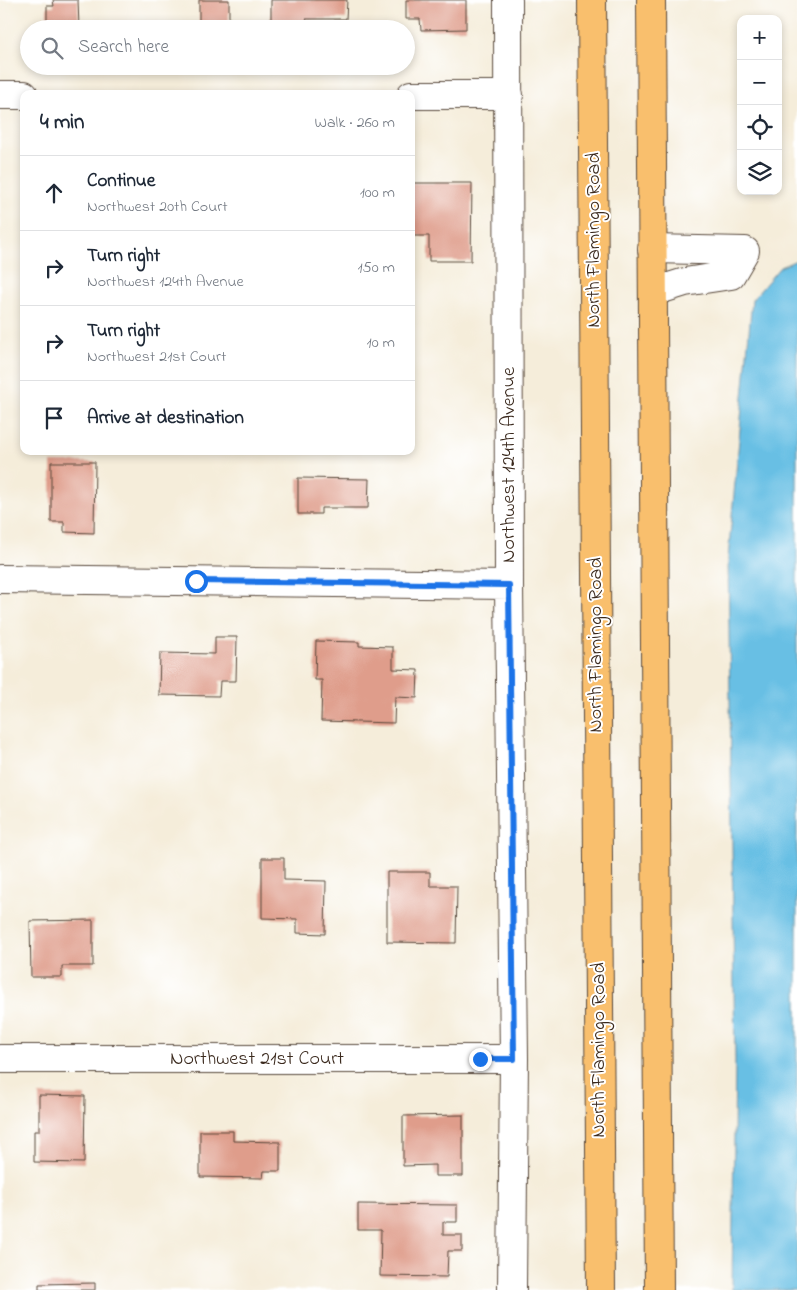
<!DOCTYPE html>
<html lang="en">
<head>
<meta charset="utf-8">
<style>
	body { margin:0; font-family:"Indie Flower",sans-serif; background:#f2f2f3; color:#1f2937 }
	.controls { position:absolute; right:15px; top:15px; display:grid; overflow:hidden; border-radius:10px; box-shadow:0 2px 8px #0003 }
	.controls button { width:45px; height:45px; display:grid; place-items:center; padding:0; border:0; border-bottom:1px solid #e0e1e3; background:#fff; color:#1f2937; font:25px sans-serif }
	.stop { position:absolute; width:15px; height:15px; margin:-11px; border:4px solid #1a73e8; border-radius:50%; background:#fff }
	.stop.end { background:#1a73e8; border-color:#fff; box-shadow:0 1px 5px #0008 }
	.list { margin:0; padding:0; list-style:none }
	h2 { display:flex; justify-content:space-between; align-items:center; height:65px; margin:0; padding:0 20px; font-size:21px }
	h2 small { font-size:16px; font-weight:400; color:#747a83 }
	.list li { display:grid; grid-template-columns:32px 1fr auto; gap:15px; align-items:center; box-sizing:border-box; height:75px; padding:0 20px; border-top:1px solid #e0e1e3 }
	.list b { display:block; font-size:19px; white-space:nowrap }
	.list p { margin:0; font-size:16px; white-space:nowrap; color:#747a83 }
	.list em { font-size:16px; font-style:normal; color:#747a83 }
	.icon { flex:none; width:28px; height:28px; fill:none; stroke:currentColor; stroke-width:2; stroke-linecap:round; stroke-linejoin:round }
	.map { position:relative; flex:none; width:797px; height:1290px; overflow:hidden }
	.search { position:absolute; background:#fff; box-shadow:0 2px 8px #0003; left:20px; top:20px; width:395px; height:55px; display:flex; align-items:center; gap:12px; box-sizing:border-box; padding:0 18px; border-radius:28px; color:#747a83; font-size:19px }
	.panel { position:absolute; background:#fff; box-shadow:0 2px 8px #0003; left:20px; top:90px; width:395px; height:365px; border-radius:10px }
	.map>svg:first-child { display:block }
	.water { fill:#67bfe4; stroke:#517481 }
	.building { fill:#df9d8b }
	.lines { fill:none; stroke-linecap:round; stroke-linejoin:round }
	.minor-casing { stroke:#57473a; stroke-width:30 }
	.highway-casing { stroke:#57473a; stroke-width:30 }
	.minor { stroke:#fff; stroke-width:28 }
	.highway { stroke:#f9bf6d; stroke-width:28 }
	.route { stroke:#1a73e8; stroke-width:6 }
	.labels { text-anchor:middle; dominant-baseline:central; stroke-width:4; stroke-linejoin:round; paint-order:stroke }
	.street-label { font-size:20px; fill:#3b2a1e; stroke:#fff }
</style>
</head>
<body>
<div class="map">
<svg width="797" height="1290" viewBox="0 0 797 1290">
	<rect width="100%" height="100%" fill="#fff"/>
	<filter id="ink" filterUnits="userSpaceOnUse"><feTurbulence type="fractalNoise" baseFrequency=".02" numOctaves="2"/><feDisplacementMap in="SourceGraphic" scale="10" xChannelSelector="R" yChannelSelector="G"/><feConvolveMatrix kernelMatrix="1 2 1 2 8 2 1 2 1" color-interpolation-filters="sRGB"/></filter>
	<filter id="wash" filterUnits="userSpaceOnUse"><feTurbulence type="fractalNoise" baseFrequency=".0096" numOctaves="4" result="noise"/><feDisplacementMap in="SourceGraphic" scale="20" xChannelSelector="R" yChannelSelector="G"/><feGaussianBlur stdDeviation="1.12" result="paint"/><feColorMatrix in="noise" values="0 0 0 0 0 0 0 0 0 0 0 0 0 0 0 0 0 1.4 0 .05"/><feComposite in="paint" operator="in"/></filter>
	<g filter="url(#wash)">
		<rect width="100%" height="100%" fill="#f5edda"/>
		<path class="water" d="M797,260V1290H732L735,1060L728,558L752,300L780,267Z"/>
		<g id="blocks">
			<path class="building" d="M53,0H78L79,27H47V6H54Z
				M199,0H229V29H199Z
				M271,0H347L346,19H306V29L271,28Z
				M406,0H466V29L421,30L420,19H406Z
				M411,183H472L471,261H429V236H411Z
				M51,462H95L94,533L64,532V522H51Z
				M298,478L369,479L368,508H321V514H298Z
				M215,637H237L236,681H220L219,696L159,695L160,653L215,654Z
				M316,641L359,642V646L393,647V669L418,670L417,698L395,697L394,723L321,721L322,680H315Z
				M262,858H284V880L326,881L325,934L297,933V919L262,918Z
				M387,872H430V886H457L456,943L387,942Z
				M93,920V966H62V977H31L30,921Z
				M39,1095L85,1096L84,1163L34,1162V1131H39Z
				M463,1115V1176H435V1165L403,1166V1116Z
				M200,1131H233V1141L280,1142V1171H264L263,1178L200,1177Z
				M358,1204L457,1205V1222H443V1235H462V1251H448L447,1277L380,1276L381,1230H358Z
				M95,1283V1290H39V1284Z"/>
		</g>
	</g>
	<g filter="url(#ink)">
		<use href="#blocks" fill-opacity="0" stroke="#57473a" stroke-width="1"/>
		<g class="lines">
			<g class="minor-casing">
				<path id="minor" d="M508,0L509,585L514,1059L512,1290
					M0,95H24
					M411,95H509
					M652,249L745,251L731,275L685,282L653,292
					M0,579L509,585
					M0,1059H514"/>
			</g>
			<g class="highway-casing">
				<path id="highway" d="M592,0L601,1290
					M651,0L659,1290"/>
			</g>
			<use href="#minor" class="minor"/>
			<use href="#highway" class="highway"/>
		</g>
	</g>
	<g class="lines" filter="url(#ink)">
		<path class="route" d="M196,581L509,585L514,1059H480"/>
	</g>
	<g class="labels">
		<g class="street-label">
			<text transform="translate(594 240) rotate(-90)">North Flamingo Road</text>
			<text transform="translate(509 465) rotate(-90)">Northwest 124th Avenue</text>
			<text transform="translate(596 645) rotate(-90)">North Flamingo Road</text>
			<text transform="translate(599 1050) rotate(-90)">North Flamingo Road</text>
			<text x="257" y="1059">Northwest 21st Court</text>
		</g>
	</g>
</svg>
<div class="controls">
<button>+</button>
<button>−</button>
<button><svg class="icon" aria-label="locate" viewBox="0 0 24 24"><circle cx="12" cy="12" r="6"/><path d="M12 2v4M12 18v4M2 12h4M18 12h4"/></svg></button>
<button><svg class="icon" aria-label="layers" viewBox="0 0 24 24"><path d="M12 4l9 5-9 5-9-5zM3 14l9 5 9-5"/></svg></button>
</div>
<div class="stop" style="left:196px;top:581px"></div>
<div class="stop end" style="left:480px;top:1059px"></div>
<div class="search"><svg class="icon" aria-label="search" viewBox="0 0 24 24"><circle cx="10" cy="10" r="6"/><path d="M15 15l6 6"/></svg>Search here</div>
<section class="panel">
<h2>4 min<small>Walk · 260 m</small></h2>
<ul class="list">
<li><svg class="icon" aria-label="ahead" viewBox="0 0 24 24"><path d="M12 20V5M6 11l6-6 6 6"/></svg><div><b>Continue</b><p>Northwest 20th Court</p></div><em>100 m</em></li>
<li><svg class="icon" aria-label="right" viewBox="0 0 24 24"><path d="M7 20v-9h11M14 6l5 5-5 5"/></svg><div><b>Turn right</b><p>Northwest 124th Avenue</p></div><em>150 m</em></li>
<li><svg class="icon" aria-label="right" viewBox="0 0 24 24"><path d="M7 20v-9h11M14 6l5 5-5 5"/></svg><div><b>Turn right</b><p>Northwest 21st Court</p></div><em>10 m</em></li>
<li><svg class="icon" aria-label="arrive" viewBox="0 0 24 24"><path d="M6 21V4h12l-3 4 3 4H6"/></svg><div><b>Arrive at destination</b></div></li>
</ul>
</section>
</div>
</body>
</html>
